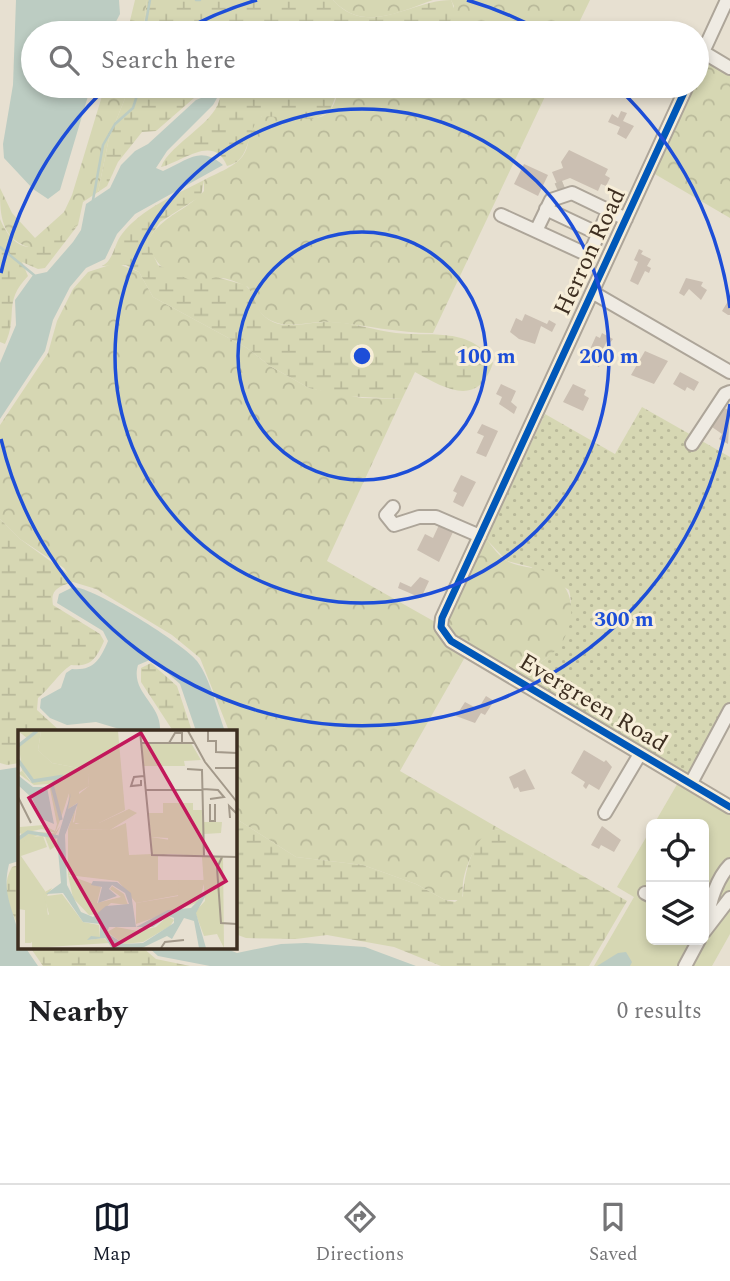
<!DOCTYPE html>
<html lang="en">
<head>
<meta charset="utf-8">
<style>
	body { margin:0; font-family:Spectral,serif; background:#f2f2f2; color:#202124 }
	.controls { position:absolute; right:21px; bottom:21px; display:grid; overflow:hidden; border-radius:10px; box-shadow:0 4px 10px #0003 }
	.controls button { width:63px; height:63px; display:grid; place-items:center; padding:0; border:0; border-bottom:2px solid #e0e0e0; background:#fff; color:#202124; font:35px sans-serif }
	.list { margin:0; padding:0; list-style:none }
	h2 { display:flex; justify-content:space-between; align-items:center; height:91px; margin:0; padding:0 28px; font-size:30px }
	h2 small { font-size:23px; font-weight:400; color:#757577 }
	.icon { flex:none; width:38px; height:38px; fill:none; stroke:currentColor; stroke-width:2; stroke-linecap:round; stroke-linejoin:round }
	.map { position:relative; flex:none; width:730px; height:966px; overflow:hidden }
	.search { position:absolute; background:#fff; box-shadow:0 4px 10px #0003; left:21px; right:21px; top:21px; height:77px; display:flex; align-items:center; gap:18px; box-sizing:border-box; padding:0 24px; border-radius:38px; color:#757577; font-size:26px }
	.sheet { height:217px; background:#fff }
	nav { display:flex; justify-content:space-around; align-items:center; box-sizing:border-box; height:98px; border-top:2px solid #e0e0e0; background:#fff; font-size:19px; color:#757577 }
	nav a { display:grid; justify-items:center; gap:4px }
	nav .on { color:#111827 }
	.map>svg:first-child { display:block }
	.grass { fill:url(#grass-dots) }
	.forest { fill:url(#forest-crowns) }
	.wetland { fill:url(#wetland-marsh) }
	.green { fill:#d6d7b3 }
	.water { fill:#bcccc2 }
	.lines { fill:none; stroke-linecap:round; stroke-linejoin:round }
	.stream { stroke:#bcccc2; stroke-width:2.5 }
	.building { fill:#cbbfb2 }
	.minor-tunnel { stroke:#c5bcae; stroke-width:12; stroke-dasharray:12 6; stroke-linecap:butt }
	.minor-casing { stroke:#ada599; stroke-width:16 }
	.minor { stroke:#efebe3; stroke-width:12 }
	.cycleway-casing { stroke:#f7eed8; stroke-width:11 }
	.cycleway { stroke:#0057b8; stroke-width:7 }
	.ring { fill:none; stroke:#1d4ed8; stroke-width:3.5 }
	.labels { text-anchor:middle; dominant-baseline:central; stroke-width:6; stroke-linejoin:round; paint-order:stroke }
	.street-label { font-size:24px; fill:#3d2e20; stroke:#f7eed8 }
	.inset-river { fill:none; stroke:#bcccc2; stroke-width:3.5 }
	.inset-road { fill:none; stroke:#a3998a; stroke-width:2 }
	.view { fill:#c2185b; fill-opacity:0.15; stroke:#c2185b; stroke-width:3.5 }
	.inset-edge { fill:none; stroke:#3d2e20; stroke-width:3.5 }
	.centre { fill:#1d4ed8; stroke:#f7eed8; stroke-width:3.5 }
	.ring-label { font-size:21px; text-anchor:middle; font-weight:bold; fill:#1d4ed8; stroke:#f7eed8; stroke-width:6; stroke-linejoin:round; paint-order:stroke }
</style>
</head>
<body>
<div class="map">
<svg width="730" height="966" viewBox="0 0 730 966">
	<defs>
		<pattern id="grass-dots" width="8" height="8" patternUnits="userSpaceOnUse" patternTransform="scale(1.75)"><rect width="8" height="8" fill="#d6d7b3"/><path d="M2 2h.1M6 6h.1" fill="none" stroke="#b9b99a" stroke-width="1.8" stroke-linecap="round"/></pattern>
		<pattern id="forest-crowns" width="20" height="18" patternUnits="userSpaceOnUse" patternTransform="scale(1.75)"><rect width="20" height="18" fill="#d6d7b3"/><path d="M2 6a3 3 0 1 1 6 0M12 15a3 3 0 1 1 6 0" fill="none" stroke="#b9b99a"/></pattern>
		<pattern id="wetland-marsh" width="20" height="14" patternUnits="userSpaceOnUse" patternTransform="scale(1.75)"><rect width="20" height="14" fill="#d6d7b3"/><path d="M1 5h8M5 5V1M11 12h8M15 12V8" fill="none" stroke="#b9b99a"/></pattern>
	</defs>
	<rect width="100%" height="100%" fill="#e7e0d1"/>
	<path class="grass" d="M642,407L730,457V719L696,783L522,681C528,668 540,664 550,655C567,639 575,613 569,590L531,567L507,561L486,539L545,414L615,454Z"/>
	<path class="forest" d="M135,0H147L143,33H127Z
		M333,0H433C399,12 362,32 333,0Z
		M451,0H590L574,33H442L454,6Z
		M707,50L730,64V218L653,173L691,86H697V73Z
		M105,86H130L109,138L98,192L83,202L78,225C67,232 56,242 45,246C38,249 29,248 23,245C0,234 0,211 0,188L12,213L35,238L64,212L72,195Z
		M339,86H550L433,333C398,333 366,325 331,322C312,320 291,330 272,321C256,314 255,301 248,287C240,284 231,279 222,278C212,277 204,283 195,283C173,283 152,261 147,242C163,214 184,213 204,191V180C217,173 237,166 244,154C252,142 246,123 262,116C295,102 329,144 339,86Z
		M116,263L139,272L153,297L247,348L270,366L309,388L362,398L402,399L327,561L444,627L486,539C493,547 499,557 509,562C520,567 533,567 545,571C574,583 577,614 564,639C555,658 531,663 522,681L469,650L400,771L500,829C480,830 465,865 463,883C462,890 464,893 461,900H445L416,884L363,865L296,857L235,818L234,732L229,731L200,658L172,635L96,589L73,582L64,568L20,539L0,519V425L48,353L57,321L73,289L88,272Z"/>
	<path class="wetland" d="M147,0H333C368,39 411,0 451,0C457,11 450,24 442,33H143Z
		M130,86H339L330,112L314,119L262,116C244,131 253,160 227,166C214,133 182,162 161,167C170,143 220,121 220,95L209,90L194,98L156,131L142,132L118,162L107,186L98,192L109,138Z
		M204,180L201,196L160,222L147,242L158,265L196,283L216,277L245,285C258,296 252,312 273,322C289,329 309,322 326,322C349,321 373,330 396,333C430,337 472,326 493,363C478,408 446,389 415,372L402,399L343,396L309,388L270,366L247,348L153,297L139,272L126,265L102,266C114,260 114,244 122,234C142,208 176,195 204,180Z
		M0,219C20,265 47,245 78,225L45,268L38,269L22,262L28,276C2,303 19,315 5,344L0,342Z
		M0,519L20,539L71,576L73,582C60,586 50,589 53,605L100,634L104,641C96,659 91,667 71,665C58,674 50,688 38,698L37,710L60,731L19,732V763L7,765L0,763Z
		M151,663L177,686L192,731H173L141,682V668Z
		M235,818L296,857L363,865L416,884L445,900L455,902L463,896C464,875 473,830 500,829L627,901L589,966H441L394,947L327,935L296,939L246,938L235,934Z
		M19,865V927C9,907 0,888 12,867Z
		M30,947H142L156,959L190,966H43Z"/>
	<path class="green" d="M679,781L730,811V895L704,925V824H654Z
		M651,829V940H694L682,966H594L634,897L617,887Z
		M730,901V934L712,966H686L704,930Z"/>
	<path class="water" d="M16,0H119L120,14L110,33H33V86H91L60,190L48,199L33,189L4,158L3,144L13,85Z
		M211,94L217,98L213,105L167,151L156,168L163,171C188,160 200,145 223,165L135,214L117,234L105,259L86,268L70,287L53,320L45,351L0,419V363L16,325L15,300L33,275L47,272L73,242L81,230L86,204L110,188L121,165L135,151L148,144L196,100Z
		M73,587C92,586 185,645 197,661C211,680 217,710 225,731H196L180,684L152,659L138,665C130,692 161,704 160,729L156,731H126L96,722L67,725L50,718L40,708L41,699L61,688L66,673L72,669C93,671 100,660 108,641L103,631L57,603L59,594Z
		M19,767V861L9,864C0,901 19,913 19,947H25L38,966H0V770Z
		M306,943L365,947L416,966H210L158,956L148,947H222L237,953L281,944Z
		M626,952L632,962L630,966H597L618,953Z"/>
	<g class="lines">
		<path class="stream" d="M196,0H200
			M144,33L150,0
			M93,200L103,145L115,124L133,108L140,86
			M0,247L34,275"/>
	</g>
	<path class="building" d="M621,111L627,113L623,121L634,126L626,139L617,134L620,127L608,122L612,114L618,118Z
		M569,150L608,169L605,175L610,178L606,186L601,184L598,191L570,178L562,181L565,189L560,191L552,172L563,168L561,162Z
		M524,164L548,175L538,196L514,184Z
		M639,249L643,251L641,254L651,259L647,266L651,268L649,273L645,271L638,285L630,281L638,262L634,260Z
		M686,278L703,282L701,286L707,290L701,300L689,289L684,296L679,293Z
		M730,298V315H728L722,311Z
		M525,314L547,324L549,320L556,324L552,332L541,326L535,344L519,339L510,332L516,318L522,321Z
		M602,333L613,339L610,343L607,341L597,361L601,362L599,367L588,361L590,357L587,356L596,336L600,338Z
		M645,351L668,361L654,384L631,375Z
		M680,372L699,382L694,391L687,387L685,391L673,384Z
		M501,384L516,391L511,402L517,407L514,414L499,404L502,397L496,394Z
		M573,384L586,390L584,395L589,398L583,411L563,402Z
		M723,407L730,411L728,444L719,439L722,434L712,427Z
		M482,424L498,431L486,457L476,453L484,436L477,433Z
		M461,475L476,482L463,507L453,502L457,493L453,491Z
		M439,525L453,532L439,562L417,550L425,534L433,538Z
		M420,577L429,581L421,598L398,588L400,582L411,587Z
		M486,696L494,701L485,715L481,713L475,723L456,716L465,702L478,709Z
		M584,750L604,762L606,760L612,767L599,790L589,784L586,789L583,786L585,782L571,773Z
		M525,769L535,789L520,792L518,787L514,789L509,777Z
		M602,826L621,840L614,852L601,845L599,849L591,845Z"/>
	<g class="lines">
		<path class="minor-tunnel" d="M557,189L564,186"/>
		<g class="minor-casing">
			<path id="minor" d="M703,52L730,68
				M697,65L727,0
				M687,86L442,618L441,627L451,641L730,807
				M546,209L599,234
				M608,212L591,251L586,254L536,231L551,200L572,193L626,219
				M501,215L536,231
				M592,292L730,372
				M692,444L725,394L730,392
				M393,507L386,515L394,525L419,517H436L480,536
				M691,783L730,710
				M605,813L640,754
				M645,893L651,896
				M710,921C706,905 719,876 730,865
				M704,932L730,898
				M685,966L699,940"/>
		</g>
		<use href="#minor" class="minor"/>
		<g class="cycleway-casing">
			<path id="cycleway" d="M687,86L442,618L441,627L451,641L730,807"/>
		</g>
		<use href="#cycleway" class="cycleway"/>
	</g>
	<g class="ring">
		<circle cx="362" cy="356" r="124"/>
		<circle cx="362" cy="356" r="247"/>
		<path d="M730 404A371 371 0 0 1 1 439M1 273A371 371 0 0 1 107 87M179 33A371 371 0 0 1 257 0M467 0A371 371 0 0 1 545 33M617 87A371 371 0 0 1 730 308"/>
	</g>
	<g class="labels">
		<g class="street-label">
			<text transform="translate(590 252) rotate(-65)">Herron Road</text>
			<text transform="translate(593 703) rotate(31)">Evergreen Road</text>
		</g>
	</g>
	<g transform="translate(18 730)">
		<rect width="219" height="219" fill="#e7e0d1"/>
		<path d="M145,73H175V80H186V92H204L203,103L186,104L187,126L151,124L150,108L133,107L131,83H145Z" fill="#d6d7b3"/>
		<path d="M23,1H100L107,80L81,93H56L61,64L71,56L70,45L82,30L78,28L66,39L34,33L20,20ZM123,13H173L183,30L166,31L167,36H126ZM4,41L13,52H32L43,88L37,103L24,99L0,104V79L2,97L25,95L37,101L39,94L31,54L16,55L0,43ZM108,93L111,125L134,124L133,107L152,110L151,124L140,126V150H161V165L118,173L100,151L50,145V99L92,100ZM25,106L29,117L3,126L27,161L30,186L13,213H7V180L0,179V114L10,107Z" fill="#d6d7b3"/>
		<path d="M0,1H23L20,20L34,33L66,39L81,28V36L70,45L71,56L61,62V72L50,79L51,63L43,88L32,52L16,53L4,41L1,16L9,8ZM58,77L55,92L58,94L73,90L81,93L111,79L119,83L92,100L50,99ZM43,95L37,106L42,120L38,116L32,120L27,107L20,105L0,114L4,101L37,103ZM50,145L83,157L79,173L103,167L92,159L94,156L106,164L110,175L93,173L80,184L71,185L55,168ZM161,150H187L181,172L118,194V173L160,166ZM34,158L29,166L44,164L65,192L81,195L82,207L69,210L86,208L91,213L14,218V206L31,184L25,163ZM150,186L156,190L152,196L125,212L106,214L89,202L98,197L120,201L138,197Z" fill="#d6d7b3"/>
		<path d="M184,127H205L206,218L199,204L186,206L177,182L187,171Z" fill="#d6d7b3"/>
		<path d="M1,46L15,57H29L36,94L24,89L14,68L0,55ZM53,63L50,79L60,73L47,105L49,155L63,182L75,187L88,176L111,174L107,163L94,155L91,159L99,166L80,173L84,157L73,155L75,151L99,152L113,163L118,197L150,180L173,178L192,158L178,183L188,218H181L176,191L166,188L154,209L149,206L124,218H94L87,208L69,210L73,206L82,207V194L65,192L45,163L28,164L43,153L39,110ZM150,186L156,188V193L125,213L106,214L89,203L91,197H135Z" fill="#bcccc2" fill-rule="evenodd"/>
		<path class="inset-river" d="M0,16L19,1M0,30L15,51L41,47L34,55L43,90M0,109L10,102L40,107"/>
		<path class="inset-road" d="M122,1L134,125L219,127M170,1L187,32L219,72M190,1V11H198V22L219,23M123,13H176M151,13L157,3H164V14M197,38H219M169,39L184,40L186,127M123,50V55L113,56L116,47L126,46M185,59L200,60L206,67L192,69M127,60H185M0,67L13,93M192,74V91H197V74M212,88L211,76L219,84M204,127L199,138L203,193L219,194M143,218L147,212L166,210"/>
		<path class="view" d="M123,3L208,151L96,216L11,68Z"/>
		<rect width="219" height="219" class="inset-edge"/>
	</g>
	<circle cx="362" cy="356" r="10" class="centre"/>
	<g class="ring-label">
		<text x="486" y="363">100 m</text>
		<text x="609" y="363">200 m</text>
		<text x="624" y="626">300 m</text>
	</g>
</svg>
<div class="controls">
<button><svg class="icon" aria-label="locate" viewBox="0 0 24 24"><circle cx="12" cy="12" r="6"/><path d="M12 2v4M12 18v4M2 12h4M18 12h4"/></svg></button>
<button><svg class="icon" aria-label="layers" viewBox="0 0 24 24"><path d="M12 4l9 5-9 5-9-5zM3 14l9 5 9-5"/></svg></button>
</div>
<div class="search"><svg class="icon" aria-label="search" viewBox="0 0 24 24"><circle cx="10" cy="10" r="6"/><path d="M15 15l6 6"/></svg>Search here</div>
</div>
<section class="sheet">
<h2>Nearby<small>0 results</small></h2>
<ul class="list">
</ul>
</section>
<nav>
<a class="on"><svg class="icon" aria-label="map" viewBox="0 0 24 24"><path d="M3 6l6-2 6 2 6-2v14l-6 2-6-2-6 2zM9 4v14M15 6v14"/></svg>Map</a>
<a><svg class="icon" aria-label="directions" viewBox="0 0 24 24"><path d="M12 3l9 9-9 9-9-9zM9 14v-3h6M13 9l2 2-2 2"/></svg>Directions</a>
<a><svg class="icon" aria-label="saved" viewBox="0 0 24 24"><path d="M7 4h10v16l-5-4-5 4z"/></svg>Saved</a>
</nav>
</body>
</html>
